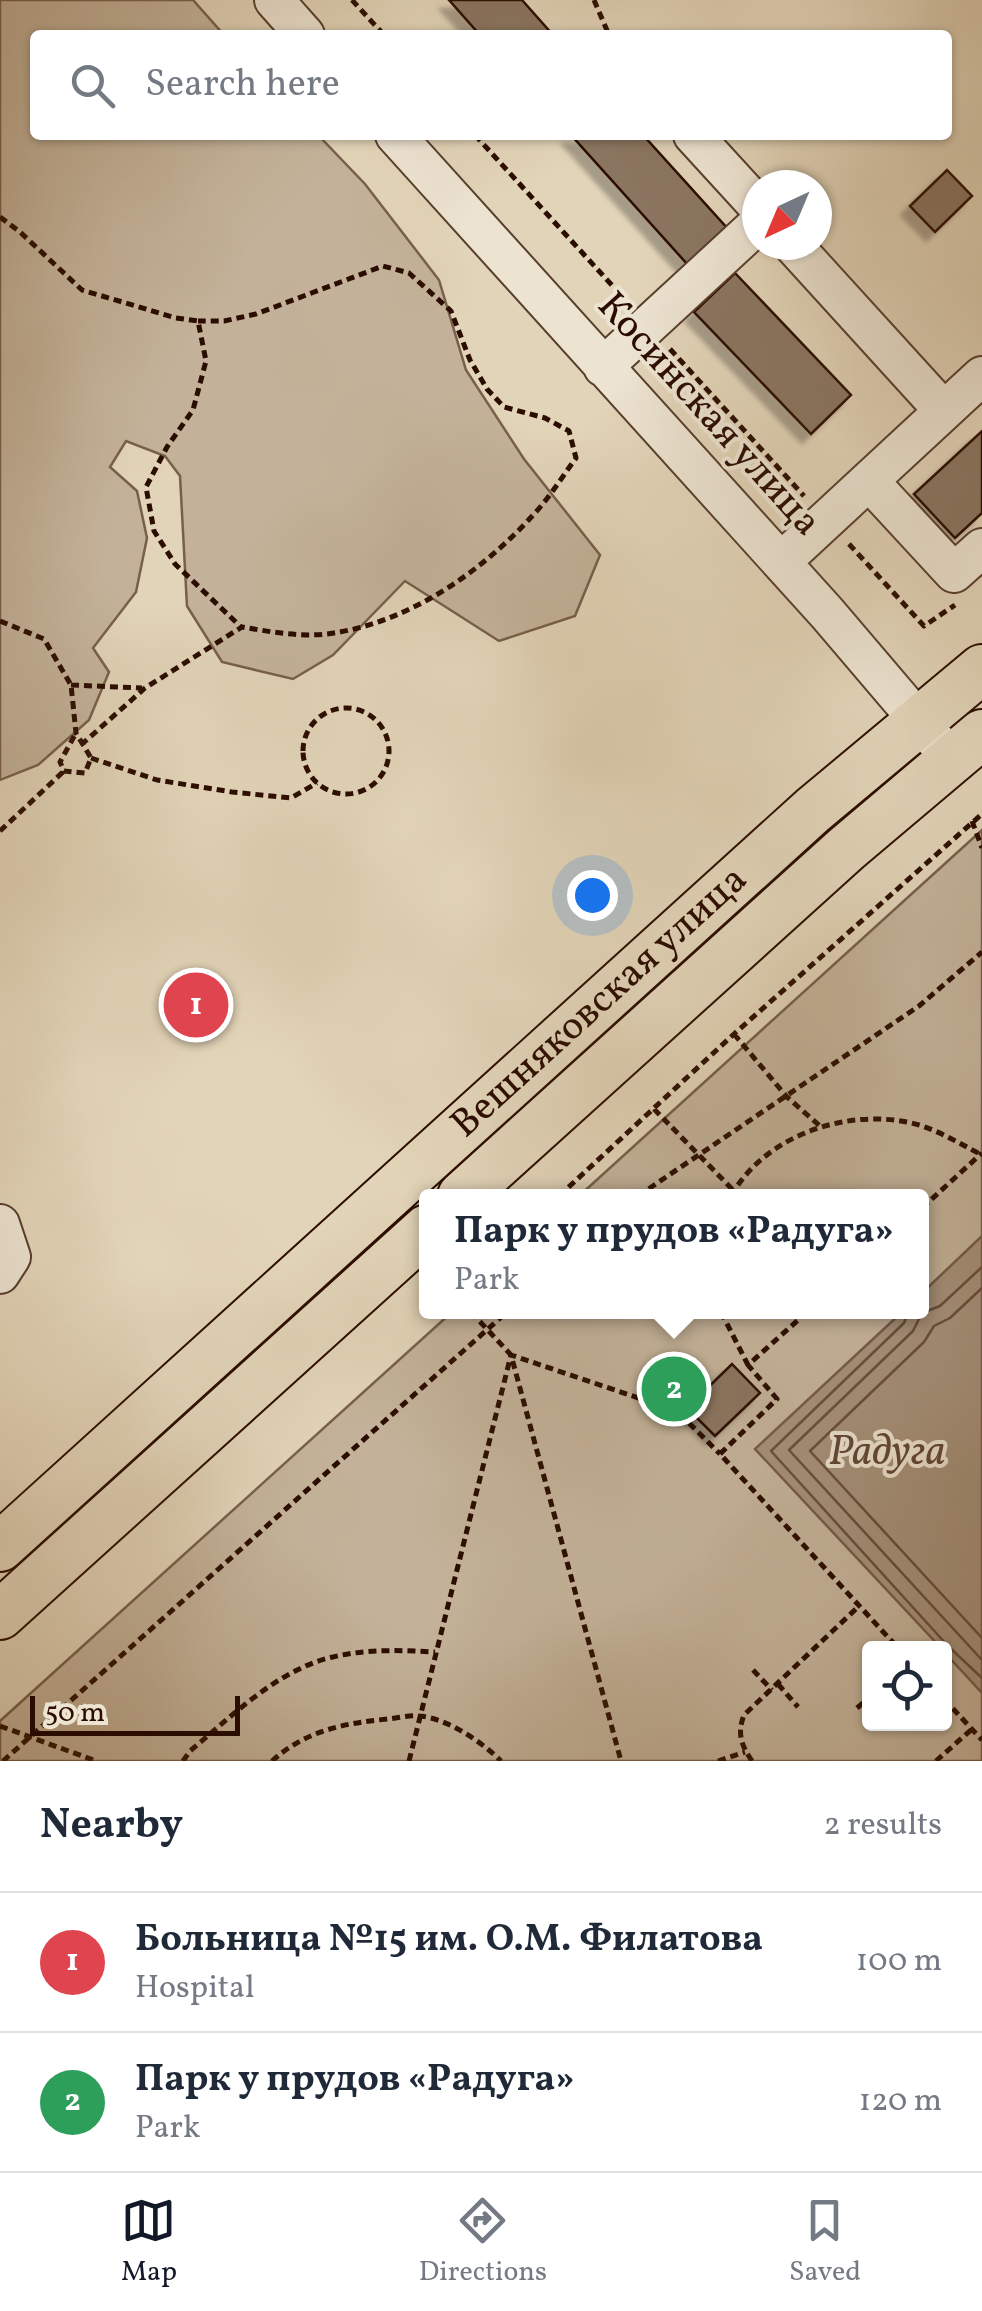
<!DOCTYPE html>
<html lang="en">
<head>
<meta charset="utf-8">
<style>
	body { margin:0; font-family:Vollkorn,serif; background:#f6f6f7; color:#1f2937 }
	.controls { position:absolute; right:30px; bottom:30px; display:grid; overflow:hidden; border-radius:10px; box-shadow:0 2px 8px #0004 }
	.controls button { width:90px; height:90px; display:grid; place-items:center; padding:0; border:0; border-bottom:2px solid #e0e1e3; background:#fff; color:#1f2937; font:50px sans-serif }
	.compass { position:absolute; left:742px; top:170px; width:90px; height:90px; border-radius:50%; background:#fff; box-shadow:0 2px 8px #0004; rotate:224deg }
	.scale { position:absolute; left:30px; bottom:25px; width:210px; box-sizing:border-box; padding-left:10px; border:5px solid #2b0c00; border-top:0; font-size:28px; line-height:35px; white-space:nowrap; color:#2b0c00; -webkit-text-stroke:8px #ece3d1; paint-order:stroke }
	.you { position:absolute; left:592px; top:895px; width:35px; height:35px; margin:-25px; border:8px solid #fff; border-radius:50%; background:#1a73e8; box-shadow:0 0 0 15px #1a73e833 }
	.badge { display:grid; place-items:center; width:65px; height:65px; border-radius:50%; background:#111827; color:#fff; font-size:32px; font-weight:700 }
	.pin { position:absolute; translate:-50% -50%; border:5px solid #fff; box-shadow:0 2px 10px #0006 }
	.popup { position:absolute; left:419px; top:1189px; width:510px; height:130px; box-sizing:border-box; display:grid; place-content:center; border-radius:10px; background:#fff; filter:drop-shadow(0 2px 8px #0005); font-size:32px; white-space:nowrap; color:#747a83 }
	.popup b { font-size:38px; color:#1f2937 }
	.popup::after { content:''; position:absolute; left:50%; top:100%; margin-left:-20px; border:20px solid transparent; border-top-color:#fff }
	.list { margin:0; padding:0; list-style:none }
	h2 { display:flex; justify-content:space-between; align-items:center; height:130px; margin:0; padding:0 40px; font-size:42px }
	h2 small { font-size:32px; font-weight:400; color:#747a83 }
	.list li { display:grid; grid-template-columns:65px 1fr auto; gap:30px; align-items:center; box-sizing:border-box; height:140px; padding:0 40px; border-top:2px solid #e0e1e3 }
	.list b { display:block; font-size:38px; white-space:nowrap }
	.list p { margin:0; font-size:32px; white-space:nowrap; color:#747a83 }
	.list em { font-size:32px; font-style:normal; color:#747a83 }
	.icon { flex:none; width:55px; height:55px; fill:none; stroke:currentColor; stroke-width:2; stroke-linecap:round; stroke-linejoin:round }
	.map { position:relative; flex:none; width:982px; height:1761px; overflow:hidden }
	.search { position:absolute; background:#fff; box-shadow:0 2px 8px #0004; left:30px; right:30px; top:30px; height:110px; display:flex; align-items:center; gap:25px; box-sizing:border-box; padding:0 35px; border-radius:10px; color:#747a83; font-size:38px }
	.sheet { height:410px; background:#fff }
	nav { display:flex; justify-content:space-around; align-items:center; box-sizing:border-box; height:140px; border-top:2px solid #e0e1e3; background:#fff; font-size:28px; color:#747a83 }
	nav a { display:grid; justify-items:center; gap:5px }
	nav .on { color:#111827 }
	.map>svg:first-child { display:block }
	.green { fill:#c3b299; stroke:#775f4c; stroke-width:2.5; fill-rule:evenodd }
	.water { fill:#a49079; stroke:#745b49; stroke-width:2.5 }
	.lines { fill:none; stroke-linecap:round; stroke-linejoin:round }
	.shore { stroke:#684e3c; stroke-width:2.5 }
	.building { fill:#8a7460; stroke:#2b0c00; stroke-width:2.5; filter:url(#shadow) }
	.minor-casing { stroke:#593e2e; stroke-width:42 }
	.major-casing { stroke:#2b0c00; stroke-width:52 }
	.path { stroke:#2b0c00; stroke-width:5; stroke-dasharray:8 5; stroke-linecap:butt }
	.minor { stroke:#ece3d1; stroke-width:38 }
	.major { stroke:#e2d4b8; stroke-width:48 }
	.labels { text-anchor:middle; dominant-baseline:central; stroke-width:8; stroke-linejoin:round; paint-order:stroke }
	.street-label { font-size:40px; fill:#2b0c00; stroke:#ece3d1 }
	.water-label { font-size:42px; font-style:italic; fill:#614736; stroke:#ece3d1 }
</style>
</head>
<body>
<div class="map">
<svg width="982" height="1761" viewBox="0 0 982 1761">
	<defs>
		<filter id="shadow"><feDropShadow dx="-9" dy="9" stdDeviation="2.5" flood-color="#0004"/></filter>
	</defs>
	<rect width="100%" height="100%" fill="#e2d4b8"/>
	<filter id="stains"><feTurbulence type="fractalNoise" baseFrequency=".002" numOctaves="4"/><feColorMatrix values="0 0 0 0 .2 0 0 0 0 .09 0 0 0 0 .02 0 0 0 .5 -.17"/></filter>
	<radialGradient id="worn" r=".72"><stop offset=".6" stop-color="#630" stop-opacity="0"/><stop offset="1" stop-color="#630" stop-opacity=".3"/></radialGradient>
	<path class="green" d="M0,0H193L224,35H35V135H318L365,184L439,280L466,370L524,459L600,555L575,616L499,641L405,581L333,655L293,679L222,662L187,606L180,476L165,456L126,441L110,467L137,491L147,538L136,592L93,648L109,672L89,720L38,765L0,780Z
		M982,830V1761H0V1721L452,1312H922V1196H579ZM870,1648H944V1724H870Z"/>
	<path class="water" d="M982,1236V1693L945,1653L944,1648H941L755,1449L902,1312H922V1293Z"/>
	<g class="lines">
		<path class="shore" d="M982,1267L940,1306L922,1313L913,1331L789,1450L982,1660
			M982,1288L950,1318L934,1326L924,1342L810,1451L982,1638
			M908,1312L904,1323L771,1451L948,1646L982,1678"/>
	</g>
	<path class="building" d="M449,0H522L553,35H480Z
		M571,135H643L728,229L688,265Z
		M947,170L972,196L935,232L910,206Z
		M735,273L851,395L811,434L694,312Z
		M982,431V513L955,538L914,494Z
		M732,1364L760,1393L715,1436L687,1408Z"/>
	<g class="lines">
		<g class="minor-casing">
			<path id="minor" d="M274,0L305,35
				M395,135L827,613L936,741
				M693,135L757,205
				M603,367L757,225
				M944,411L982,376
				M869,481L954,573L982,548
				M781,562L944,411L793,245
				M0,1224L11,1257L0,1274"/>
		</g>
		<g class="major-casing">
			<g id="major">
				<path d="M462,1196L846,849L982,734"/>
				<path id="s1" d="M0,1547L813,810L982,669"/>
				<path d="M0,1615L427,1229"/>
			</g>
		</g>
		<path class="path" d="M352,0L384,35
			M594,0L609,35
			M475,135L629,304
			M0,217L20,232L82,290L176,318L198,321L206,361L193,410L167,447L146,487L154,531L175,564L241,627
			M670,349L804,496
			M849,544L924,626L955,605
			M0,621L44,639L71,685L76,733L91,758L85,773L64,771L60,762L76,733
			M71,685L142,688
			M303 751a43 43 0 1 1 86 0a43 43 0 1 1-86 0Z
			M81,745L145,688L242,627C272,632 303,638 334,633C411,621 483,571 534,514C550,497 562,477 576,458L569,431L545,418L504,407L487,389L470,360L451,311L409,273L383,266L256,314L224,321H198
			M91,758L157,780L232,792L291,798L317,783
			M972,821L982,848
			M0,831L64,771
			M734,1034L787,1097L820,1126
			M654,1109L734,1191
			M559,1196L734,1034L982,814
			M638,1196L919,1006L982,952
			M731,1196C763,1139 837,1111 901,1121C930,1125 955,1141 980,1154
			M922,1208L982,1153
			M471,1312L511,1355L621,1761
			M721,1312L748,1365
			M807,1312L748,1365L777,1399L720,1454L898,1648
			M753,1670L772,1690
			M778,1684L798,1707
			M944,1699L982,1740
			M857,1708L870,1697
			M0,1726L96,1761
			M3,1761L507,1312
			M183,1761L190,1751C231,1717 278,1669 333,1657C366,1649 401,1650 435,1652
			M272,1761C305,1731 344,1723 388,1719C397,1718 409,1715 419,1716C447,1718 482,1742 501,1761
			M409,1761L511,1355L677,1411L720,1454
			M718,1761L745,1752
			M752,1761C741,1745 737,1733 744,1715L859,1606
			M936,1761L972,1729"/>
		<use href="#minor" class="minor"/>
		<use href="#major" class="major"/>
	</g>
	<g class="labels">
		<g class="street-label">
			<text transform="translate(708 415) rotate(48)">Косинская улица</text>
			<text stroke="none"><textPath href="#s1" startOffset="810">Вешняковская улица</textPath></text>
		</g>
		<g class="water-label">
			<text x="887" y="1453">Радуга</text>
		</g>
	</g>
	<rect width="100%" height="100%" filter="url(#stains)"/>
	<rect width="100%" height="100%" fill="url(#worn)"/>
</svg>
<div class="controls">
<button><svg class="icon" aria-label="locate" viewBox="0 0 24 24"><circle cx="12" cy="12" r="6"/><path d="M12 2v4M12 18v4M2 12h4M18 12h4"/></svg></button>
</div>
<svg class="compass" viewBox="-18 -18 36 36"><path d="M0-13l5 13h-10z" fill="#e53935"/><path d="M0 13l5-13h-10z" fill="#747a83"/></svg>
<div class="scale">50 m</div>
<div class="you"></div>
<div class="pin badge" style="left:196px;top:1005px;background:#e0444e">1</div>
<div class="pin badge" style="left:674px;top:1389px;background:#2e9e5b">2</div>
<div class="popup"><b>Парк у прудов «Радуга»</b>Park</div>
<div class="search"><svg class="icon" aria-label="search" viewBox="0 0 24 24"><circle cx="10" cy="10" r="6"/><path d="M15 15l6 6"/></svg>Search here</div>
</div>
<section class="sheet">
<h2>Nearby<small>2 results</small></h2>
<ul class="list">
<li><span class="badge" style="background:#e0444e">1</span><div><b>Больница №15 им. О.М. Филатова</b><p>Hospital</p></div><em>100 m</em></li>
<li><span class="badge" style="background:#2e9e5b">2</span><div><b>Парк у прудов «Радуга»</b><p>Park</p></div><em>120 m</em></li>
</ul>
</section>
<nav>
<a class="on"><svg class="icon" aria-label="map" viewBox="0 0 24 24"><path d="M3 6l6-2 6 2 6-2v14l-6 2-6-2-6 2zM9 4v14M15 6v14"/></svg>Map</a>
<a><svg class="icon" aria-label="directions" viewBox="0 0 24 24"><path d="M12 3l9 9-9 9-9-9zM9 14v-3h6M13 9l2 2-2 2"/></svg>Directions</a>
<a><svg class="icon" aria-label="saved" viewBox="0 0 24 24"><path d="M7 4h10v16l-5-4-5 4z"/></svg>Saved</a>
</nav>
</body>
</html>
